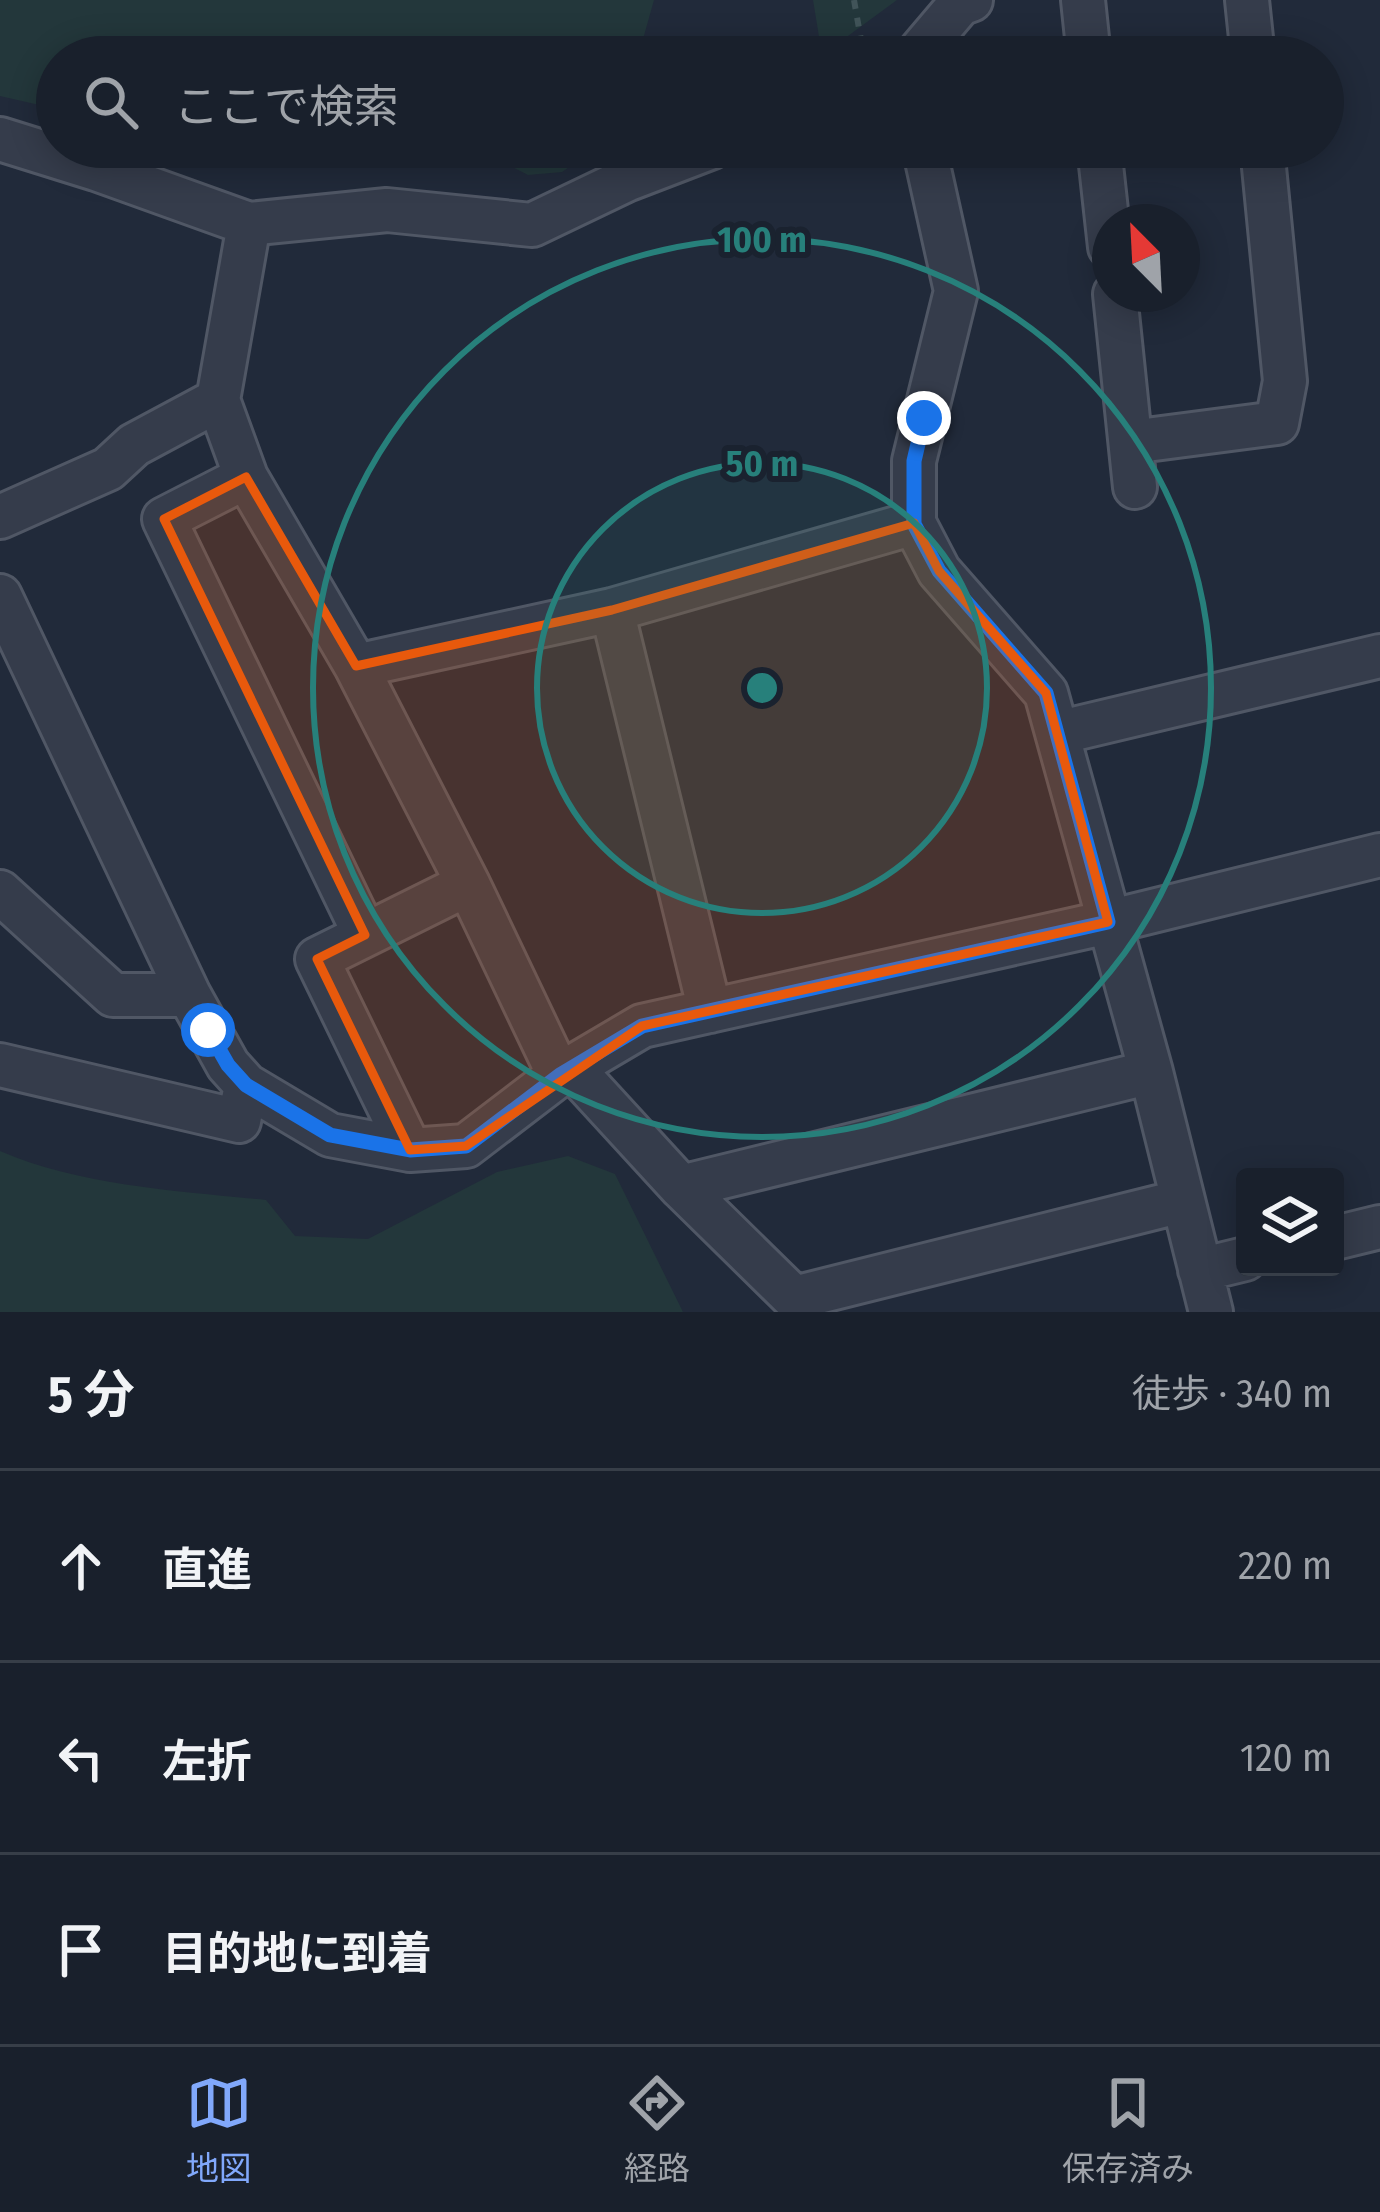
<!DOCTYPE html>
<html lang="ja">
<head>
<meta charset="utf-8">
<style>
	body { margin:0; font-family:"Fira Sans Condensed","Noto Sans JP",sans-serif; background:#262d38; color:#f1f3f6 }
	.controls { position:absolute; right:36px; bottom:36px; display:grid; overflow:hidden; border-radius:12px; box-shadow:0 6px 30px #0003 }
	.controls button { width:108px; height:108px; display:grid; place-items:center; padding:0; border:0; border-bottom:3px solid #373e48; background:#19202c; color:#f1f3f6; font:60px sans-serif }
	.compass { position:absolute; left:1092px; top:204px; width:108px; height:108px; border-radius:50%; background:#19202c; box-shadow:0 6px 30px #0003; rotate:336deg }
	.stop { position:absolute; width:36px; height:36px; margin:-27px; border:9px solid #1a73e8; border-radius:50%; background:#fff }
	.stop.end { background:#1a73e8; border-color:#fff; box-shadow:0 3px 12px #0008 }
	.list { margin:0; padding:0; list-style:none }
	h2 { display:flex; justify-content:space-between; align-items:center; height:156px; margin:0; padding:0 48px; font-size:51px }
	h2 small { font-size:39px; font-weight:400; color:#9fa3a9 }
	.list li { display:grid; grid-template-columns:78px 1fr auto; gap:36px; align-items:center; box-sizing:border-box; height:192px; padding:0 48px; border-top:3px solid #373e48 }
	.list b { display:block; font-size:45px; white-space:nowrap }
	.list em { font-size:39px; font-style:normal; color:#9fa3a9 }
	.icon { flex:none; width:66px; height:66px; fill:none; stroke:currentColor; stroke-width:2; stroke-linecap:round; stroke-linejoin:round }
	.map { position:relative; flex:none; width:1380px; height:1312px; overflow:hidden }
	.search { position:absolute; background:#19202c; box-shadow:0 6px 30px #0003; left:36px; right:36px; top:36px; height:132px; display:flex; align-items:center; gap:30px; box-sizing:border-box; padding:0 42px; border-radius:66px; color:#9fa3a9; font-size:45px }
	.sheet { height:732px; background:#19202c }
	nav { display:flex; justify-content:space-around; align-items:center; box-sizing:border-box; height:168px; border-top:3px solid #373e48; background:#19202c; font-size:33px; color:#9fa3a9 }
	nav a { display:grid; justify-items:center; gap:6px }
	nav .on { color:#81a8fb }
	.map>svg:first-child { display:block }
	.green { fill:#23373b }
	.lines { fill:none; stroke-linecap:round; stroke-linejoin:round }
	.minor-casing { stroke:#505765; stroke-width:48 }
	.path { stroke:#415459; stroke-width:6; stroke-dasharray:9 9; stroke-linecap:butt }
	.minor { stroke:#353c4b; stroke-width:42 }
	.route { stroke:#1a73e8; stroke-width:15 }
	.marked { fill:#e8590c; fill-opacity:0.2; stroke:#e8590c; stroke-width:9; stroke-linejoin:round }
	.ring { fill:none; stroke:#27807b; stroke-width:6 }
	.centre { fill:#27807b; stroke:#1a222f; stroke-width:6 }
	.ring-label { font-size:36px; text-anchor:middle; font-weight:bold; fill:#27807b; stroke:#1a222f; stroke-width:12; stroke-linejoin:round; paint-order:stroke }
</style>
</head>
<body>
<div class="map">
<svg width="1380" height="1312" viewBox="0 0 1380 1312">
	<rect width="100%" height="100%" fill="#212a3a"/>
	<path class="green" d="M0,0H654L638,57H57V104H35L0,96Z
		M813,0H897L822,55Z
		M474,147H598L562,172L528,175Z
		M0,1151C81,1186 179,1191 266,1200L295,1236L368,1239L497,1172L568,1156L615,1174L683,1312H0Z"/>
	<g class="lines">
		<g class="minor-casing">
			<path id="minor" d="M1083,0L1089,57
				M1247,0L1253,57
				M915,57L960,4L971,0
				M0,139L96,169L249,224L387,210L532,225L626,180L712,147
				M924,147L956,291L914,461V523L939,571L1046,693L1151,1072L1211,1312
				M1099,147L1110,247
				M249,224L218,400L246,477L356,666L468,884L559,1075
				M1115,294L1135,487
				M1131,442L1277,423L1285,381L1262,147
				M246,477L164,519L365,935
				M0,517L108,469L134,445L218,400
				M0,596L189,995L228,1065L246,1085L330,1135L410,1150L466,1146L559,1075L642,1026L1108,922L1380,855
				M612,610L710,1011
				M356,666L612,610L914,523
				M1057,733L1380,656
				M0,892L113,995H189
				M0,1065L239,1121L246,1085
				M571,1067L681,1187L794,1298L1182,1201
				M410,1150L317,959L468,884
				M681,1187L1151,1072
				M1335,1238L1380,1227
				M1200,1270L1245,1259"/>
		</g>
		<path class="path" d="M854,0L864,57"/>
		<use href="#minor" class="minor"/>
	</g>
	<g class="lines">
		<path class="route" d="M208,1030L228,1065L246,1085L330,1135L410,1150L466,1146L560,1075L642,1026L1108,922L1046,693L939,571L914,524V461L924,418"/>
	</g>
	<path class="marked" d="M246,477L356,666L612,610L914,523L939,571L1046,693L1108,922L642,1026L466,1146L410,1150L317,959L365,935L164,519Z"/>
	<circle cx="762" cy="688" r="225" fill="#27807b" fill-opacity=".12"/>
	<g class="ring">
		<circle cx="762" cy="688" r="225"/>
		<circle cx="762" cy="688" r="449"/>
	</g>
	<circle cx="762" cy="688" r="18" class="centre"/>
	<g class="ring-label">
		<text x="762" y="252">100 m</text>
		<text x="762" y="476">50 m</text>
	</g>
</svg>
<div class="controls">
<button><svg class="icon" aria-label="layers" viewBox="0 0 24 24"><path d="M12 4l9 5-9 5-9-5zM3 14l9 5 9-5"/></svg></button>
</div>
<svg class="compass" viewBox="-18 -18 36 36"><path d="M0-13l5 13h-10z" fill="#e53935"/><path d="M0 13l5-13h-10z" fill="#9fa3a9"/></svg>
<div class="stop" style="left:208px;top:1030px"></div>
<div class="stop end" style="left:924px;top:418px"></div>
<div class="search"><svg class="icon" aria-label="search" viewBox="0 0 24 24"><circle cx="10" cy="10" r="6"/><path d="M15 15l6 6"/></svg>ここで検索</div>
</div>
<section class="sheet">
<h2>5 分<small>徒歩 · 340 m</small></h2>
<ul class="list">
<li><svg class="icon" aria-label="ahead" viewBox="0 0 24 24"><path d="M12 20V5M6 11l6-6 6 6"/></svg><div><b>直進</b></div><em>220 m</em></li>
<li><svg class="icon" aria-label="left" viewBox="0 0 24 24"><path d="M17 20v-9H6M10 6l-5 5 5 5"/></svg><div><b>左折</b></div><em>120 m</em></li>
<li><svg class="icon" aria-label="arrive" viewBox="0 0 24 24"><path d="M6 21V4h12l-3 4 3 4H6"/></svg><div><b>目的地に到着</b></div></li>
</ul>
</section>
<nav>
<a class="on"><svg class="icon" aria-label="map" viewBox="0 0 24 24"><path d="M3 6l6-2 6 2 6-2v14l-6 2-6-2-6 2zM9 4v14M15 6v14"/></svg>地図</a>
<a><svg class="icon" aria-label="directions" viewBox="0 0 24 24"><path d="M12 3l9 9-9 9-9-9zM9 14v-3h6M13 9l2 2-2 2"/></svg>経路</a>
<a><svg class="icon" aria-label="saved" viewBox="0 0 24 24"><path d="M7 4h10v16l-5-4-5 4z"/></svg>保存済み</a>
</nav>
</body>
</html>
